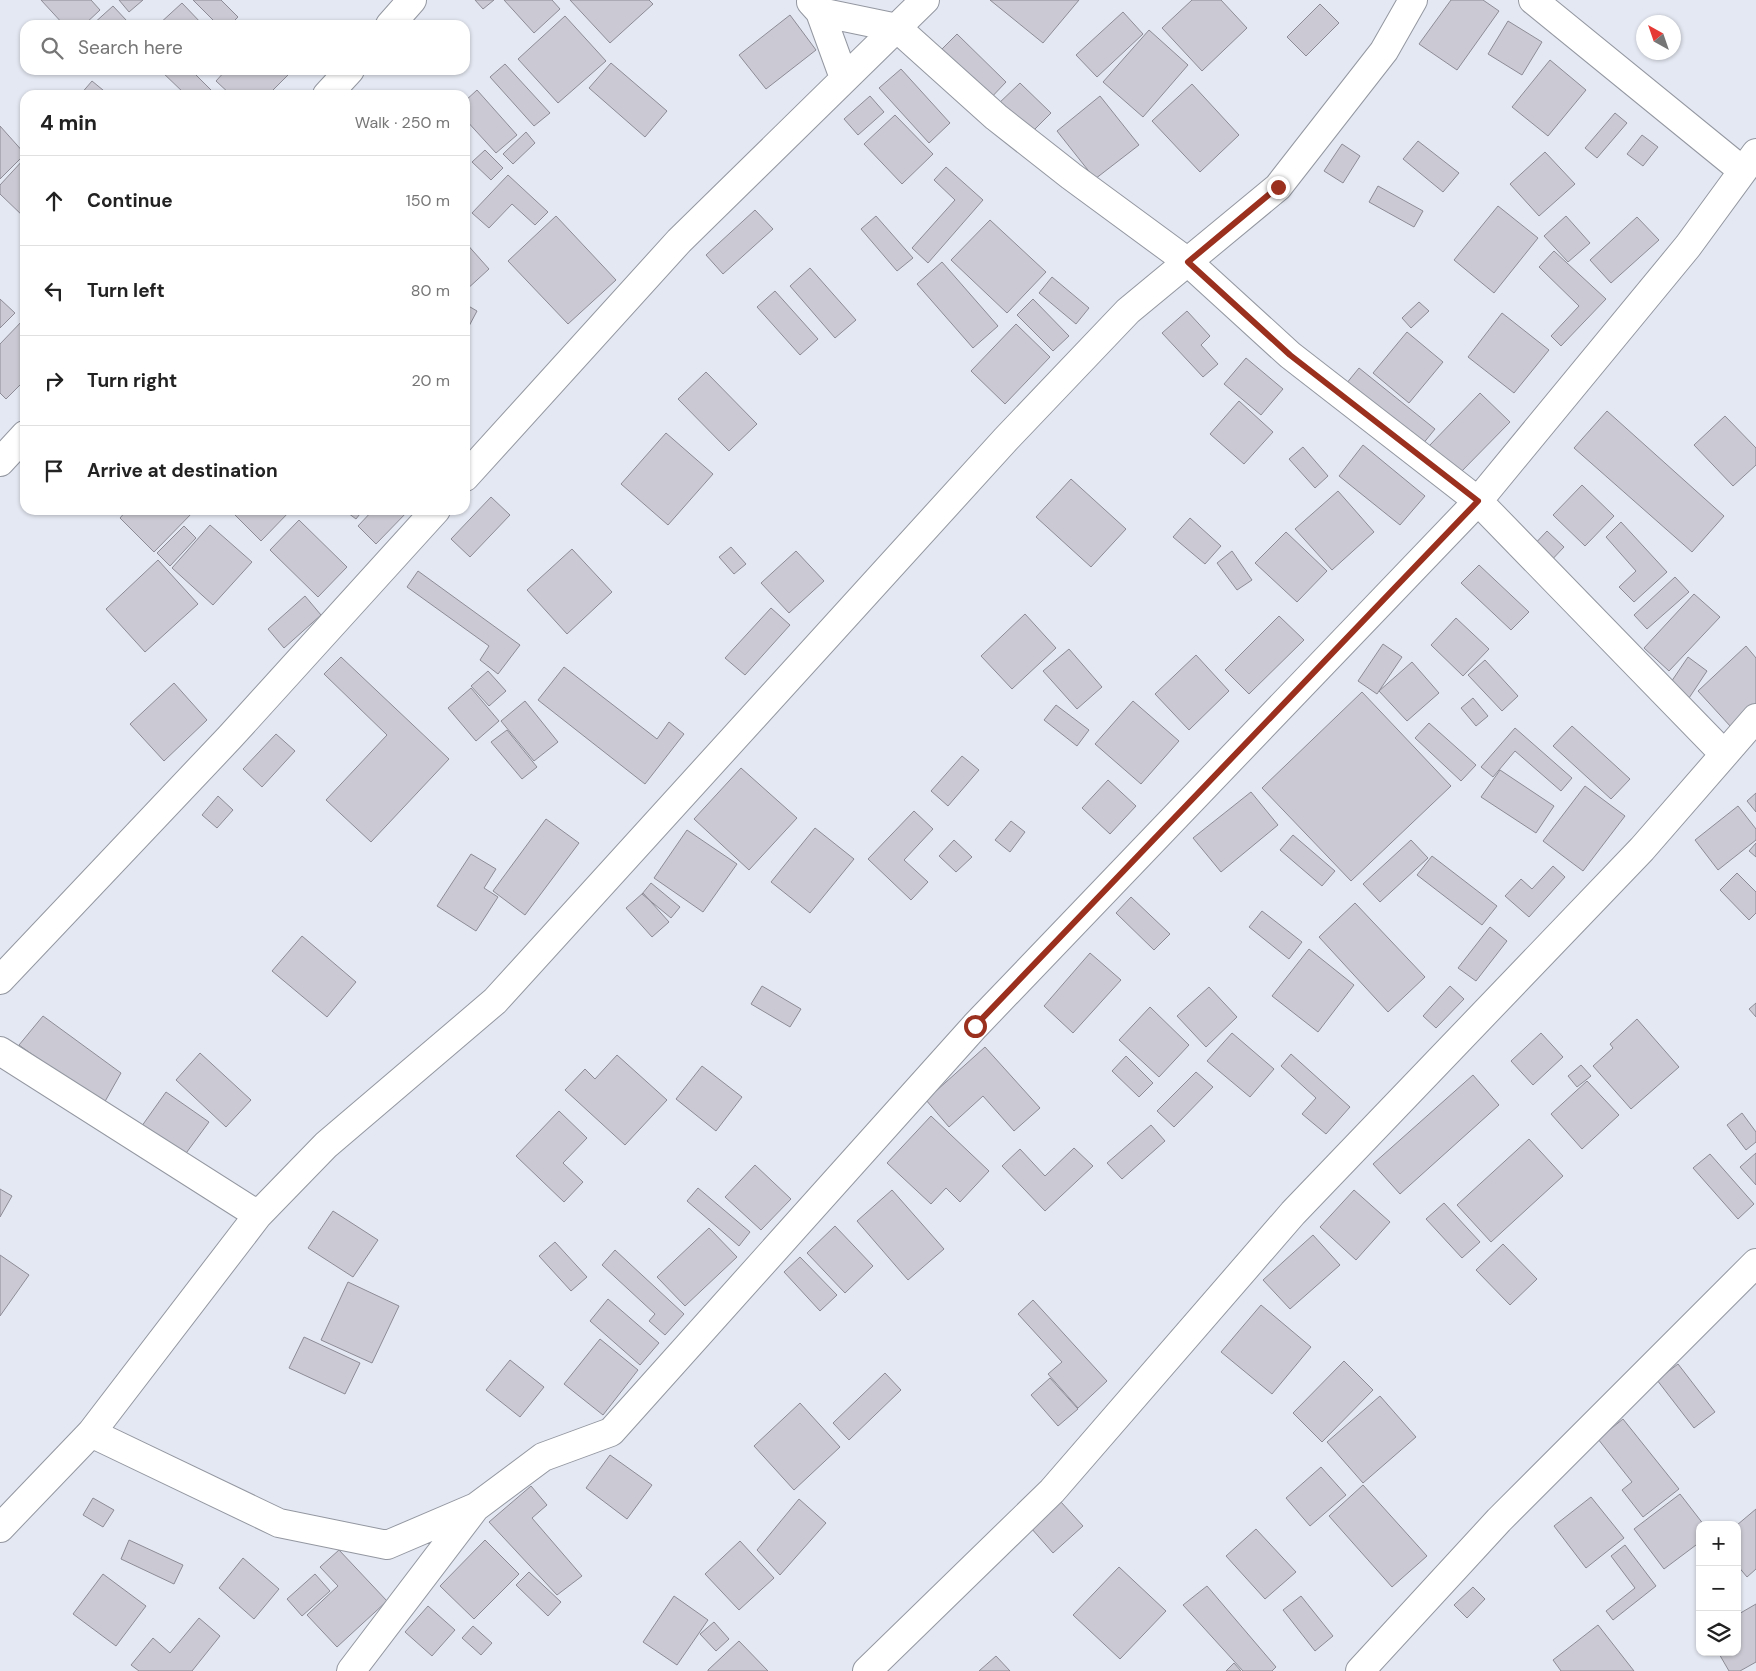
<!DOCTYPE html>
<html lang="en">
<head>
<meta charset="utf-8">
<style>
	body { margin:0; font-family:"DM Sans",sans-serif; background:#f6f6f6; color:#222 }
	.controls { position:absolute; right:15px; bottom:15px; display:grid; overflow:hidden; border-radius:10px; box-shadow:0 1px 4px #0004 }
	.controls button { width:45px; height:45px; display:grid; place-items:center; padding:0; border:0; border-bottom:1px solid #e0e0e0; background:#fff; color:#222; font:25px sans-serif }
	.compass { position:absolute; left:1636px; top:15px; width:45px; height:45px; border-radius:50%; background:#fff; box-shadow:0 1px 4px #0004; rotate:320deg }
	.stop { position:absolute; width:15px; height:15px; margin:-11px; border:4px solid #9a301d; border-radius:50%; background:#fff }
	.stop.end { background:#9a301d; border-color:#fff; box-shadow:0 1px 5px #0008 }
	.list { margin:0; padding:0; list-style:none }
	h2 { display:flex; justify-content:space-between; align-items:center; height:65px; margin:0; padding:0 20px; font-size:21px }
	h2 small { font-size:16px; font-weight:400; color:#767676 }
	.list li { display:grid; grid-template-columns:32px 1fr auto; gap:15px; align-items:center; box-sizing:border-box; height:90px; padding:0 20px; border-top:1px solid #e0e0e0 }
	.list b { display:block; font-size:19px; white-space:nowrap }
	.list em { font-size:16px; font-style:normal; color:#767676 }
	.icon { flex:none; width:28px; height:28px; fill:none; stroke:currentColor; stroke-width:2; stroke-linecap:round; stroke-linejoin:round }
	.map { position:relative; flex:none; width:1756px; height:1671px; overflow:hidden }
	.search { position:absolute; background:#fff; box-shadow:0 1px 4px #0004; left:20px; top:20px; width:450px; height:55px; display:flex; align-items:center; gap:12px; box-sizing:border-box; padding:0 18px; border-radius:15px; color:#767676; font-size:19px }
	.panel { position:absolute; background:#fff; box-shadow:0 1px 4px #0004; left:20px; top:90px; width:450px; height:425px; border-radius:15px }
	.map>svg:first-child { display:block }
	.building { fill:#cbcad4; stroke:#8d8c96 }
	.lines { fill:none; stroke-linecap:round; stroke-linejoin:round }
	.street-casing { stroke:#9397a0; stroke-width:30 }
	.street { stroke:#fff; stroke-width:28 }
	.route { stroke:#9a301d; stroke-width:6 }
</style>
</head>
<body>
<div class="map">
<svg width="1756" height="1671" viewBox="0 0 1756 1671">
	<rect width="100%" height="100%" fill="#e4e8f2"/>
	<path class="building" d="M41,0H91L100,10L84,25H64Z
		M119,0H143L129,12Z
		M193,0H221L238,17L230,25H218Z
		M475,0H494L483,9Z
		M504,0H552L560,9L534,33Z
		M570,0H649L653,4L610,43Z
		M990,0H1079L1043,43Z
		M1192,0H1221L1247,28L1202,71L1162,28Z
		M1451,0H1483L1499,11L1457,70L1419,44Z
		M182,3L203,25H158Z
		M1320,4L1339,23L1306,56L1287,37Z
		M113,6L127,21L122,25H92Z
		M1123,12L1143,34L1097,77L1076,55Z
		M790,15L816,50L766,89L739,55Z
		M565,16L606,61L558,103L518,59Z
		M1508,21L1542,42L1522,75L1488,54Z
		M1149,30L1188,65L1143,117L1103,82Z
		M957,34L1006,82L987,102L938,53Z
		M1550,60L1586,90L1548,136L1512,107Z
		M611,63L667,111L645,137L589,88Z
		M505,64L550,113L534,126L490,77Z
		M901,69L950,123L929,143L879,88Z
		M160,70H191L212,91L208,95H186Z
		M226,70H293L268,95H231L216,81Z
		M92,81L109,95H80Z
		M1020,83L1051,113L1027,137L996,106Z
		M1192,84L1239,135L1200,172L1152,121Z
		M477,90L517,135L496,153L465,119V101Z
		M870,96L884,112L858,135L844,119Z
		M1100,96L1139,145L1095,179L1057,131Z
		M1615,113L1627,123L1597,158L1585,148Z
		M895,115L933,154L902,184L864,144Z
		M0,126L25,154L0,179Z
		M526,132L535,143L513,164L503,154Z
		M1642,135L1658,147L1643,166L1627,154Z
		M1418,141L1459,173L1443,192L1403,159Z
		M1342,144L1360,156L1343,183L1324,171Z
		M485,150L503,168L491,180L472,162Z
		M1545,152L1575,184L1539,216L1510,184Z
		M24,159L25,160V218L0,194V185Z
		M946,167L983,200L928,263L912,248L955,200L934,180Z
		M508,175L548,212L535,225L512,204L489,228L472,213Z
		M1378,186L1423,211L1414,227L1369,202Z
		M1498,206L1538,238L1494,293L1454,260Z
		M755,210L773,229L723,274L706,255Z
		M556,216L616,280L568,324L508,261Z
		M876,216L913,258L897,271L861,229Z
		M1566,216L1590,243L1568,262L1544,236Z
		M1637,217L1659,240L1611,283L1590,260Z
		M990,220L1046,272L1007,313L951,260Z
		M465,242L489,269L465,291Z
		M1554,251L1606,299L1561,346L1551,336L1579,306L1539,267Z
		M942,262L998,326L973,348L917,284Z
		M810,268L856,320L835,338L790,286Z
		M1052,277L1089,308L1076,324L1039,293Z
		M775,291L818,339L800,355L757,307Z
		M0,299L15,313L0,328Z
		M1033,299L1069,336L1053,351L1017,315Z
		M1419,302L1429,311L1411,328L1402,318Z
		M465,304L477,311L468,328L465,326Z
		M1187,311L1210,336L1201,345L1218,364L1203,377L1162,333Z
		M1502,313L1549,350L1514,393L1468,357Z
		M24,319L25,380L6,399L0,393V344Z
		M1016,324L1050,357L1005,404L971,371Z
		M1407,332L1443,362L1409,403L1373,373Z
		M1246,358L1283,389L1261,415L1224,384Z
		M1359,368L1435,429L1422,445L1346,384Z
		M706,372L757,424L729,451L678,399Z
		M1480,393L1510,422L1458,475L1429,446Z
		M1239,401L1273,432L1244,464L1210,434Z
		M1607,411L1724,516L1692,552L1574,448Z
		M1725,416L1756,448V465L1733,486L1694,445Z
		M666,433L713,474L668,525L621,484Z
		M1363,445L1425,496L1400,525L1339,476Z
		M1303,447L1328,476L1315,488L1289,459Z
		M1071,479L1126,529L1091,567L1036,517Z
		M1582,485L1614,516L1585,546L1553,515Z
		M1338,491L1374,532L1332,570L1295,529Z
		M491,497L510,515L470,557L451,539Z
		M127,510H195L154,552L120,518Z
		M230,510H291L261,541Z
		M344,510H363L356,519Z
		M373,510H409L376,544L358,526Z
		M1190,518L1221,546L1205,564L1173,537Z
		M299,520L347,567L318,597L270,550Z
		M1621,522L1667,572L1634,602L1619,587L1636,571L1606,537Z
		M210,525L252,562L213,605L172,568Z
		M184,526L196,538L170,566L157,553Z
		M1547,531L1564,547L1546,566L1529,550Z
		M1286,532L1327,571L1297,602L1255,563Z
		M731,547L746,564L734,574L719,557Z
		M572,549L612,592L567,634L527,590Z
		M796,551L824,581L789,613L761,583Z
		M1232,551L1252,580L1237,590L1217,563Z
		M158,560L198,604L145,652L106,609Z
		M1479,565L1529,612L1511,630L1461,583Z
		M418,571L520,645L498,674L480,660L489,646L407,587Z
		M1675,577L1689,592L1647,629L1634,615Z
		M1694,594L1720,617L1669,671L1644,648Z
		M305,596L321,615L284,648L268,629Z
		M771,608L790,625L745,675L725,658Z
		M1025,614L1056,648L1012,689L981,656Z
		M1279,616L1304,640L1249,694L1225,670Z
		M1456,618L1489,649L1463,676L1431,645Z
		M1383,644L1402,657L1377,694L1358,681Z
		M1746,646L1756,658V703L1731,727L1698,691Z
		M1069,649L1102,687L1077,709L1043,671Z
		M1196,655L1229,691L1189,730L1155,694Z
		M341,657L449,759L371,842L326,800L387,735L324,674Z
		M1688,657L1707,671L1689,698L1669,685Z
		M1485,660L1518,696L1502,711L1468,675Z
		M1412,662L1439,693L1407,721L1379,691Z
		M564,667L657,739L669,722L684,734L645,784L538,700Z
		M488,671L506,691L489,706L471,686Z
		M174,683L207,720L164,761L130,724Z
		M471,688L499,721L476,741L448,708Z
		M1362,692L1451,786L1351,881L1262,788Z
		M1473,698L1488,716L1476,726L1461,708Z
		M525,701L558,742L534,761L501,721Z
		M1133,701L1179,741L1141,784L1095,744Z
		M1056,705L1089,730L1077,746L1044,720Z
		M1429,723L1476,765L1461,781L1415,738Z
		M1572,726L1630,779L1611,799L1553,746Z
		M1515,728L1572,778L1561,791L1515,751L1493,777L1481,767Z
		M507,730L537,767L522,779L491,742Z
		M276,734L295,751L262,787L243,769Z
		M962,756L979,770L948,806L931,791Z
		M741,768L797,818L749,870L694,819Z
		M1500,770L1554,806L1536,833L1481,797Z
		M1108,780L1136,806L1110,834L1082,808Z
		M1585,786L1625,816L1583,871L1543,841Z
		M1251,792L1278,825L1221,872L1193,838Z
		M1756,793V812L1747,801Z
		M218,796L233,810L217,828L202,815Z
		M1738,806L1756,829V840L1718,870L1695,840Z
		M914,811L933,829L904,860L928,882L911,900L868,859Z
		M546,819L579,843L525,915L493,891Z
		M1011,821L1025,832L1010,852L995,840Z
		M815,828L854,859L810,913L771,882Z
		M687,830L737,864L703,912L654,878Z
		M1293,835L1335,871L1322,886L1280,850Z
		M954,840L972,857L956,872L939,856Z
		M1411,840L1428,858L1380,902L1363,884Z
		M1756,843V857L1749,851Z
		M471,854L496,869L484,888L498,897L476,931L437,906Z
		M1432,856L1497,906L1482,925L1417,875Z
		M1553,866L1565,877L1529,917L1505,896L1521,879L1532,889Z
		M1737,873L1756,892V913L1749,920L1720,890Z
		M651,883L680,907L671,918L642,894Z
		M643,893L669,922L652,937L626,908Z
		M1131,897L1170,934L1154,950L1116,913Z
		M1355,903L1425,977L1388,1012L1319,937Z
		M1262,911L1302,942L1289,959L1249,927Z
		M1490,927L1507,941L1476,981L1458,968Z
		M302,936L356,982L327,1017L272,971Z
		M1309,949L1354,985L1318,1032L1272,996Z
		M1090,953L1121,980L1073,1033L1044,1006Z
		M762,986L801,1009L790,1027L751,1004Z
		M1450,986L1464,999L1436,1028L1423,1016Z
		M1209,987L1237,1017L1206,1047L1177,1016Z
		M1756,1003V1017L1749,1009Z
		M1150,1007L1189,1045L1159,1077L1119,1040Z
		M43,1016L121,1073L103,1105L19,1045Z
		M1637,1019L1679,1067L1631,1109L1593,1066L1613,1048L1610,1044Z
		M1232,1033L1274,1069L1250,1097L1207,1061Z
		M1541,1033L1563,1057L1533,1085L1511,1061Z
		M985,1047L1040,1108L1014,1131L983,1096L949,1127L926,1100Z
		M200,1053L251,1100L226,1127L176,1080Z
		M1291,1054L1350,1107L1326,1134L1302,1114L1316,1098L1281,1066Z
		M617,1055L667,1100L625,1145L565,1090L585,1069L595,1079Z
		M1126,1056L1153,1083L1139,1097L1112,1071Z
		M1581,1065L1591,1076L1577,1087L1568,1076Z
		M702,1066L742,1097L716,1131L676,1099Z
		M1196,1072L1213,1087L1174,1127L1157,1111Z
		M1473,1075L1499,1105L1400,1194L1373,1164Z
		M1587,1081L1619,1115L1582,1149L1551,1114Z
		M166,1092L209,1122L181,1160L139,1130Z
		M559,1111L587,1138L563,1163L583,1182L564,1202L516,1156Z
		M1742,1113L1756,1132V1142L1746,1150L1727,1125Z
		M931,1116L989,1171L960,1202L946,1188L931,1204L887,1163Z
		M1151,1125L1165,1141L1122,1179L1107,1163Z
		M1529,1139L1563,1176L1491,1242L1457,1205Z
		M1074,1148L1093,1166L1045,1211L1002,1166L1020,1149L1045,1176Z
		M1756,1153V1185L1740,1167Z
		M1710,1154L1754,1204L1738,1219L1693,1168Z
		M755,1165L791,1199L761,1230L725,1197Z
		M698,1188L750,1232L739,1246L687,1201Z
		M0,1189L12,1196L0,1217Z
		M892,1190L944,1249L908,1280L857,1221Z
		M1354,1190L1390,1222L1356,1260L1320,1227Z
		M1444,1203L1480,1242L1462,1258L1426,1219Z
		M333,1211L378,1240L353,1277L308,1248Z
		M835,1226L873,1266L845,1293L807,1253Z
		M709,1228L737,1257L685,1306L657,1277Z
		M1313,1235L1340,1265L1290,1309L1263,1280Z
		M555,1242L587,1277L571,1291L539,1256Z
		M1503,1244L1537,1279L1510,1305L1476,1270Z
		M615,1250L684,1314L665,1335L649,1321L655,1314L602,1265Z
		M0,1255L29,1275L0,1316Z
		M800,1257L837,1295L820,1311L784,1272Z
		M348,1282L399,1306L372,1363L321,1340Z
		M608,1299L659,1343L640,1365L590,1321Z
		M1033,1300L1107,1381L1078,1408L1048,1374L1062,1362L1018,1314Z
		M1261,1305L1311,1347L1272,1394L1221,1352Z
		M304,1337L360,1363L345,1394L289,1368Z
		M600,1339L638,1370L603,1415L564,1384Z
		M510,1360L544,1387L520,1417L486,1390Z
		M1344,1361L1373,1390L1322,1442L1293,1413Z
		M1678,1364L1715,1412L1694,1428L1657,1380Z
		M885,1373L901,1390L849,1440L833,1423Z
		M1050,1378L1078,1409L1058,1426L1031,1395Z
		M1380,1396L1416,1437L1363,1483L1327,1442Z
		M800,1403L840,1447L794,1490L754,1446Z
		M1623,1419L1679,1489L1643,1517L1622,1490L1632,1482L1598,1439Z
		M610,1455L652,1485L627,1519L586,1488Z
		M1321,1467L1346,1495L1310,1526L1286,1498Z
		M1363,1485L1427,1556L1392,1587L1329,1516Z
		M531,1486L547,1505L532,1518L582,1576L557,1595L489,1522Z
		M1680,1494L1704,1525H1700V1542L1664,1569L1634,1529Z
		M1591,1497L1624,1538L1586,1568L1554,1526Z
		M93,1498L114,1510L103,1527L83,1515Z
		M799,1499L826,1523L780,1575L757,1550Z
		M1061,1502L1083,1526L1053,1553L1031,1528Z
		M1756,1509V1569L1747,1577L1737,1565V1525Z
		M1256,1529L1296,1572L1265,1599L1226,1556Z
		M129,1540L183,1565L174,1584L121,1559Z
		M485,1540L519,1574L474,1619L440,1586Z
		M740,1541L774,1578L739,1610L705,1574Z
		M1625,1545L1656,1586L1613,1620L1606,1611L1635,1588L1611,1556Z
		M339,1550L387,1601L337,1647L307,1615L338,1586L320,1567Z
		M243,1558L279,1589L254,1619L219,1588Z
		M1119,1567L1166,1611L1120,1659L1073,1615Z
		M529,1572L561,1602L548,1616L516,1585Z
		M103,1574L146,1606L116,1646L73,1614Z
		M315,1574L330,1591L302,1616L287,1599Z
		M1207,1586L1276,1667L1272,1671H1243L1183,1605Z
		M1473,1587L1485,1599L1467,1618L1454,1605Z
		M674,1596L708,1620L677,1665L643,1642Z
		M1301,1596L1333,1636L1315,1651L1283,1610Z
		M1756,1604V1662L1740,1671H1729L1718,1652H1737V1615Z
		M428,1606L455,1630L432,1656L405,1632Z
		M199,1618L220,1636L192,1671H139L131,1665L153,1638L170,1653Z
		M714,1622L729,1639L716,1651L700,1634Z
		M1598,1625L1634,1671H1561L1553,1660Z
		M473,1626L492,1643L481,1655L462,1638Z
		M739,1641L768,1671H708V1670Z
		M996,1656L1010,1671H979Z
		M1234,1663L1241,1671H1226Z"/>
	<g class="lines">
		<g class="street-casing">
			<path id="street" d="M1533,0L1743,171
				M811,2L820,12L844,78
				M820,12L897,28L996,117L1071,176L1188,262L1290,355L1478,501L1724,754
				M390,25L412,0
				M327,95L350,70
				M0,462L25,435
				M465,477L679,241L925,0
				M0,980L230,737L436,510
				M0,1051L258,1215
				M91,1433L279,1523L387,1545L476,1507L543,1457L611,1432L975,1026L1478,501L1688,246L1756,153
				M0,1528L91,1433L258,1215L326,1145L495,1001L1006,439L1128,311L1278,187L1384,51L1413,0
				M351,1671L475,1508
				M867,1671L1052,1491L1293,1213L1642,849L1756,718
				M1360,1671L1499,1520L1756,1263"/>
		</g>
		<use href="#street" class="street"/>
	</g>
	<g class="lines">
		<path class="route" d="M975,1026L1478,501L1290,355L1188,262L1278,187"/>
	</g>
</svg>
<div class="controls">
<button>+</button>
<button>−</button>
<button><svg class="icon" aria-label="layers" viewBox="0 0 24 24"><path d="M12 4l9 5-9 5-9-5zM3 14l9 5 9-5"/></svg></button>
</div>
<svg class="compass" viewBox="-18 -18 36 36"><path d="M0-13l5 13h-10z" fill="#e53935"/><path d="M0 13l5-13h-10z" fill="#767676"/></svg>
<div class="stop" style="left:975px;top:1026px"></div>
<div class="stop end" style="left:1278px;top:187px"></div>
<div class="search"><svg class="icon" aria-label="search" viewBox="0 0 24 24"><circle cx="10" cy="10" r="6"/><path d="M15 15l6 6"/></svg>Search here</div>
<section class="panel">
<h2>4 min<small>Walk · 250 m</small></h2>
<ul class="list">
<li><svg class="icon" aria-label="ahead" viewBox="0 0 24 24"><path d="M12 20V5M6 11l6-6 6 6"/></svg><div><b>Continue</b></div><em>150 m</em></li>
<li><svg class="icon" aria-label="left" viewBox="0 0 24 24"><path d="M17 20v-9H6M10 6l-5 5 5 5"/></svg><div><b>Turn left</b></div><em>80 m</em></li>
<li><svg class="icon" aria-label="right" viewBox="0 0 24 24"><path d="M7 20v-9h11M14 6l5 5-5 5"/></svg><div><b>Turn right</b></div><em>20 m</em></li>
<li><svg class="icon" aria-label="arrive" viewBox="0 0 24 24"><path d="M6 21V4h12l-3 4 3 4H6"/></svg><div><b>Arrive at destination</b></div></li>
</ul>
</section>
</div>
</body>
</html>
